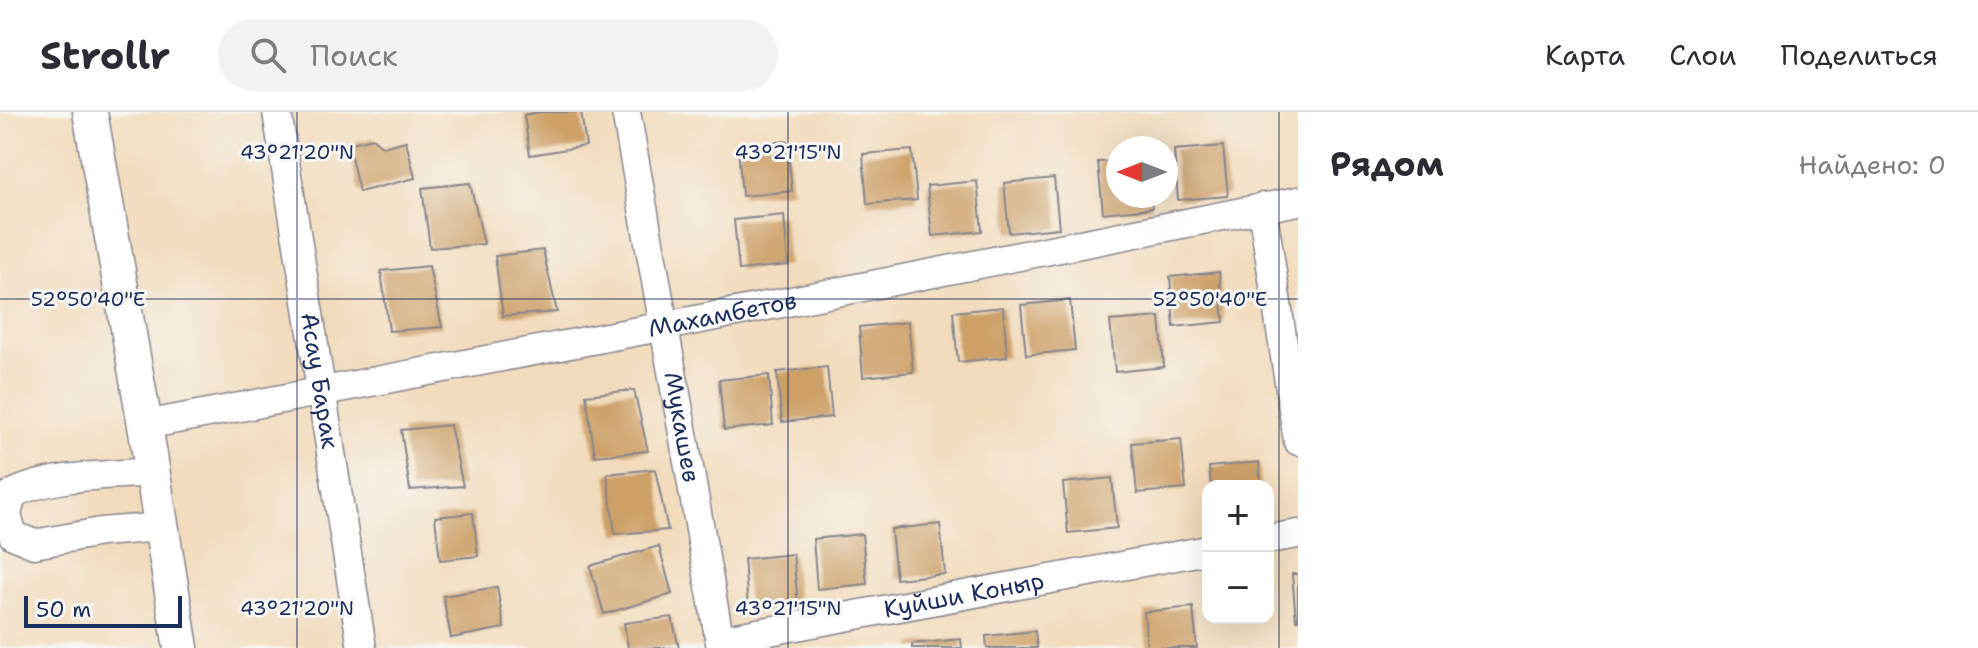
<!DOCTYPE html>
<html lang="ru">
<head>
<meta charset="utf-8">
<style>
	body { margin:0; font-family:"Shantell Sans",sans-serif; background:#f2f2f3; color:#2b2b33 }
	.controls { position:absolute; right:24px; bottom:24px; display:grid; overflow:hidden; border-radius:16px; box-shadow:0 8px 32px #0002 }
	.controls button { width:72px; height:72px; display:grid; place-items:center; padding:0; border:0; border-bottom:2px solid #e1e1e2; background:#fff; color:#2b2b33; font:40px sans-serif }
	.compass { position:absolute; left:1106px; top:24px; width:72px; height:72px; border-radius:50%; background:#fff; box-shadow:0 8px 32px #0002; rotate:270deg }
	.scale { position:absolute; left:24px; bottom:20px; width:158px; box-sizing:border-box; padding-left:8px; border:4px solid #1b2f5e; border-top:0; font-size:22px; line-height:28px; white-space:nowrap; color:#1b2f5e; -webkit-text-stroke:6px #f6f6f2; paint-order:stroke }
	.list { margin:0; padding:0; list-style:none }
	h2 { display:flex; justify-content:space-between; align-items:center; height:104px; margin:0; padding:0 32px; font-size:34px }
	h2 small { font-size:26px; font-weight:400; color:#7c7c81 }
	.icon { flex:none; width:44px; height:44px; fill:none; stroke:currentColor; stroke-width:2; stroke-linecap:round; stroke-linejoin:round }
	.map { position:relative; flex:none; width:1298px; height:536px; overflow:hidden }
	header { display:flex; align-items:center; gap:48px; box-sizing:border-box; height:112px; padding:0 40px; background:#fff; border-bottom:2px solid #e1e1e2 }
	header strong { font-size:38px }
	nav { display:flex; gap:44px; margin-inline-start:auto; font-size:28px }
	.search { width:560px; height:72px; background:#f2f2f3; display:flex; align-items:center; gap:20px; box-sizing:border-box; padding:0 28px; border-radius:44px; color:#7c7c81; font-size:30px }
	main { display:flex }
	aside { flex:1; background:#fff }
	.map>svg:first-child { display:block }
	.building { fill:#cda068 }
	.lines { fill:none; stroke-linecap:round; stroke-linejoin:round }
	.minor-casing { stroke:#86858d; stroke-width:31 }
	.major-casing { stroke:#86858d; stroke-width:37 }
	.minor { stroke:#fff; stroke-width:28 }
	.major { stroke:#fff; stroke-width:34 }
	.ticks { fill:none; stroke:#1b2f5e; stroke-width:2; stroke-opacity:0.45 }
	.labels { text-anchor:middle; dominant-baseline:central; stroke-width:6; stroke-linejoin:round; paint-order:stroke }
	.street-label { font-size:24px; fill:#1b2f5e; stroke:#f6f6f2 }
	.ticks-label { font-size:20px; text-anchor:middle; fill:#1b2f5e; stroke:#f6f6f2; stroke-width:6; stroke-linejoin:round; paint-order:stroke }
</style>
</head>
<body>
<header>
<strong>Strollr</strong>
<div class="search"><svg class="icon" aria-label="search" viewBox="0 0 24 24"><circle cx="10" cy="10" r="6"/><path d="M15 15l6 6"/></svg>Поиск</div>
<nav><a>Карта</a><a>Слои</a><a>Поделиться</a></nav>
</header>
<main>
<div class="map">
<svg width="1298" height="536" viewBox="0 0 1298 536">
	<rect width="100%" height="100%" fill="#f6f6f2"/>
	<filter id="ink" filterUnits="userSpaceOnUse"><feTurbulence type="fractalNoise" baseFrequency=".0125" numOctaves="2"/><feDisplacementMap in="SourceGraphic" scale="16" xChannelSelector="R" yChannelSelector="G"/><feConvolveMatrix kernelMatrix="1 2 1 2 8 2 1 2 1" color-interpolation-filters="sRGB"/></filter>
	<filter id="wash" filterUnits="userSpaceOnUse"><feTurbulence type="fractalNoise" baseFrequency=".006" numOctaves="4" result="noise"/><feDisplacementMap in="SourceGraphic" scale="32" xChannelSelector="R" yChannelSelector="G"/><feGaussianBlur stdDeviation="1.8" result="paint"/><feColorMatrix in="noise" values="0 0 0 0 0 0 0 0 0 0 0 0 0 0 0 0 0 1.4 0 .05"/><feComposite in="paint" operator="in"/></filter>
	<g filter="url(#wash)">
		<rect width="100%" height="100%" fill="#f2dbbc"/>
		<g id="blocks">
			<path class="building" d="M540,0H581L586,34L530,43L524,3Z
				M372,26L383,35L406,29L415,66L359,80L348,32Z
				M787,29L792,79L742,84L738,34Z
				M1223,34L1228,84L1178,88L1174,38Z
				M912,38L917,88L867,92L863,42Z
				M1118,49V84H1151L1152,96L1103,101L1098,50Z
				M1054,66L1059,116L1009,121L1004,71Z
				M977,69L982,119L932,124L927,74Z
				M470,71L484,132L430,136L422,76Z
				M784,103L788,153L739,158L734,108Z
				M543,138L557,200L503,204L495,144Z
				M429,154L442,215L389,219L381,159Z
				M1219,160L1224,210L1174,215L1170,165Z
				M1070,188L1075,238L1026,243L1021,193Z
				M1003,195L1007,245L958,250L953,200Z
				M1160,205L1164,255L1115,260L1110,209Z
				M908,210L913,260L863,265L859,215Z
				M827,255L832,305L782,310L777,260Z
				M769,263L773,313L724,318L719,268Z
				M634,278L648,339L595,344L586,283Z
				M450,313L463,374L410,378L401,318Z
				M1181,327L1186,377L1137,381L1132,331Z
				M1259,350L1261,374H1211L1209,355Z
				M655,357L668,418L615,422L607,362Z
				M1112,366L1117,416L1068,421L1063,371Z
				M473,401L478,444L440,448L435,405Z
				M940,412L945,462L896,467L891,417Z
				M862,422L867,472L817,477L813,427Z
				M659,434L672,482L604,502L590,454Z
				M793,442L798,492L748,497L744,447Z
				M1292,462H1298V508H1296Z
				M497,475L504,516L451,526L443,484Z
				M1193,495L1197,536H1147L1144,500Z
				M672,505L679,536H628L624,511Z
				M1035,519L1037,536H987L986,524Z
				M961,527L962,536H912V532Z"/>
		</g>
	</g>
	<g filter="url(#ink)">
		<use href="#blocks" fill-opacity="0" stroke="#86858d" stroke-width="2"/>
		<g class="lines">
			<g class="minor-casing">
				<g id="minor">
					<path id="s1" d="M277,0L362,536"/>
					<path id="s2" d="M626,0L721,536"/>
					<path d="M1262,95L1298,329"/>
					<path id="s3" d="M145,313L665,214L1298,89"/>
					<path d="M152,360C108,364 53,362 12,382L7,403L13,423L34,432L101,420L162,415"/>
					<path d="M1268,427L1298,422"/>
					<path id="s4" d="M720,528L1208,438"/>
				</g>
			</g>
			<g class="major-casing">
				<path id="major" d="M90,0L145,313L181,536"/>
			</g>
			<use href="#minor" class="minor"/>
			<use href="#major" class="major"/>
		</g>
	</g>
	<path class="ticks" d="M297,0V536M788,0V536M1279,0V536M0,187H1298"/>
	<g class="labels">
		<g class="street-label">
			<text stroke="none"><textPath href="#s3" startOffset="588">Махамбетов</textPath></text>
			<text stroke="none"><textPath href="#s1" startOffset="272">Асау Барак</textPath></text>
			<text stroke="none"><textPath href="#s2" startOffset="320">Мукашев</textPath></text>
			<text stroke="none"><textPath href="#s4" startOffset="248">Куйши Коныр</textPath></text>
		</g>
	</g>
	<g class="ticks-label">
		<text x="297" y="47">43°21'20"N</text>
		<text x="788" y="47">43°21'15"N</text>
		<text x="1210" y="194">52°50'40"E</text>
		<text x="88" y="194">52°50'40"E</text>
		<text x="297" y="503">43°21'20"N</text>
		<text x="788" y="503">43°21'15"N</text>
	</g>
</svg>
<div class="controls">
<button>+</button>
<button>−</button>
</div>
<svg class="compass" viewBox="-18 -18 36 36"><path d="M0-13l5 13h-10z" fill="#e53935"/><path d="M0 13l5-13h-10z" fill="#7c7c81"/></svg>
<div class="scale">50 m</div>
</div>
<aside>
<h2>Рядом<small>Найдено: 0</small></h2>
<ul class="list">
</ul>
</aside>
</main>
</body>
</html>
